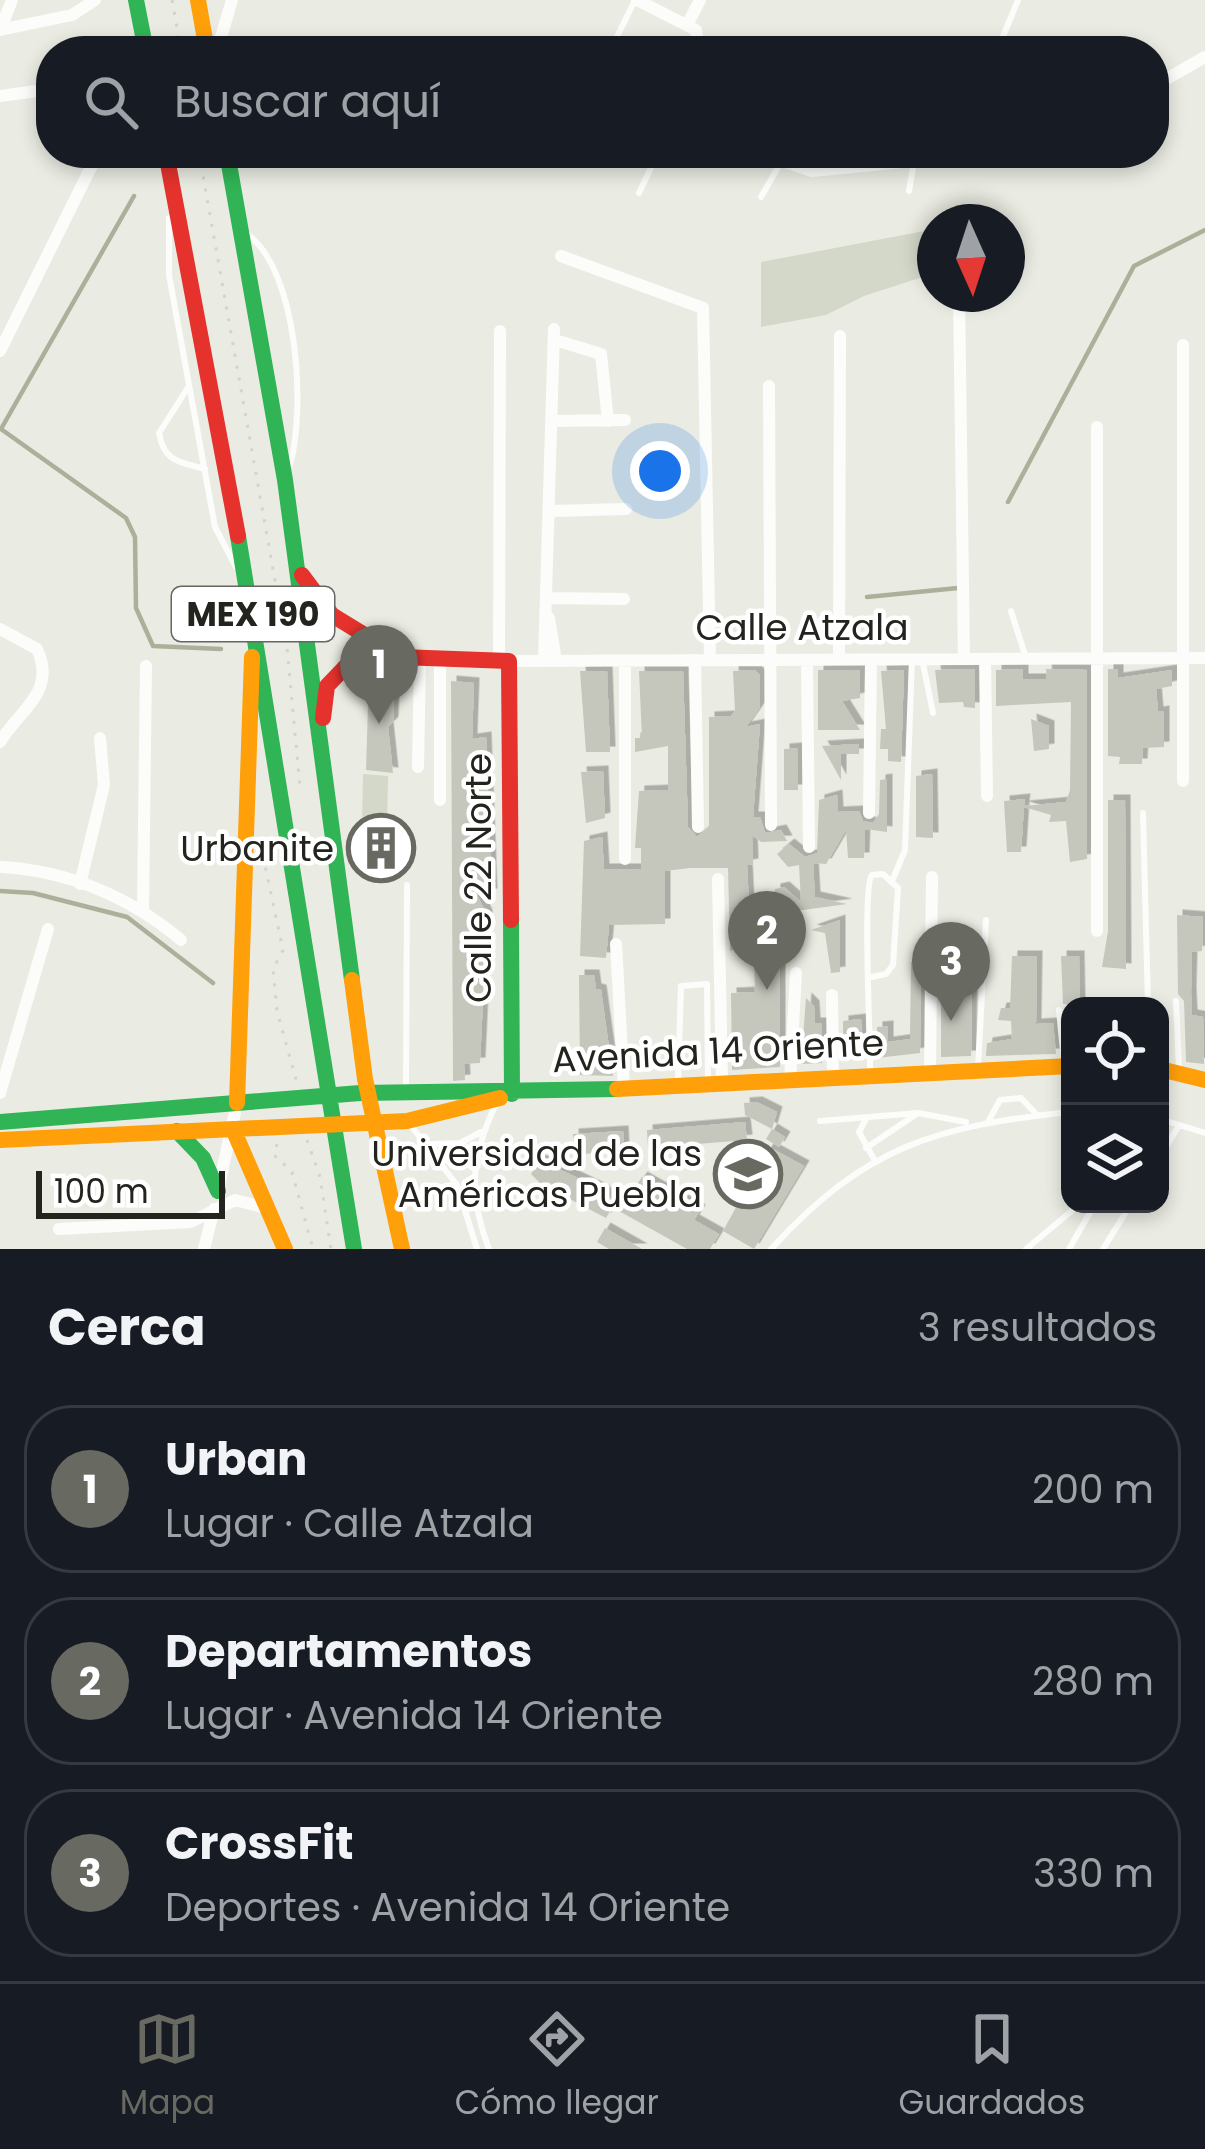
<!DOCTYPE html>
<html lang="es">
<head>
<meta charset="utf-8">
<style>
	body { margin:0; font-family:Poppins,sans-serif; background:#242831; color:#f1f3f6 }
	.controls { position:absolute; right:36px; bottom:36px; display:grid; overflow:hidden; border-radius:24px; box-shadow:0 6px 18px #0003 }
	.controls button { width:108px; height:108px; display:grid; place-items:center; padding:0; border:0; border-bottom:3px solid #363941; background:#171b24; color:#f1f3f6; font:60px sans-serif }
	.compass { position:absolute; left:917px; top:204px; width:108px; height:108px; border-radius:50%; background:#171b24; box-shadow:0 6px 18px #0003; rotate:177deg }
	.scale { position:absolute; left:36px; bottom:30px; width:189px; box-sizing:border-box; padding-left:12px; border:6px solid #22241d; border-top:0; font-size:33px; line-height:42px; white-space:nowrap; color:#22241d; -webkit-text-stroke:9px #fff; paint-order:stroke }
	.you { position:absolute; left:660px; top:471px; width:42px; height:42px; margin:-30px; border:9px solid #fff; border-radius:50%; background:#1a73e8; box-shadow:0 0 0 18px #1a73e833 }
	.badge { display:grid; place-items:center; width:78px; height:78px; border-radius:50%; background:#686a62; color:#fff; font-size:39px; font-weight:700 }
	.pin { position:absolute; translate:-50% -99px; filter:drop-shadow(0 3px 6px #0008) }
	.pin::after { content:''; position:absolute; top:63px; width:42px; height:36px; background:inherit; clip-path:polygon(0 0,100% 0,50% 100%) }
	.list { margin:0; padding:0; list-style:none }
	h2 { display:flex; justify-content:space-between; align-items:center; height:156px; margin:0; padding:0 48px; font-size:51px }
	h2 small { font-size:39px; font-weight:400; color:#9ea1a6 }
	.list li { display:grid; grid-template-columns:78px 1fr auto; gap:36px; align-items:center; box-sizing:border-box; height:168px; margin:0 24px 24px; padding:0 24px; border:3px solid #363941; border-radius:48px }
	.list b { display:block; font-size:45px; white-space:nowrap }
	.list p { margin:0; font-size:39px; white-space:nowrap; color:#9ea1a6 }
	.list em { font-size:39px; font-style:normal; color:#9ea1a6 }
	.icon { flex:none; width:66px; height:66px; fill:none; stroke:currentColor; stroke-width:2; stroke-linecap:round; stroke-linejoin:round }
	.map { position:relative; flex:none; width:1205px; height:1249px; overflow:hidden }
	.search { position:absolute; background:#171b24; box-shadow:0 6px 18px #0003; left:36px; right:36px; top:36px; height:132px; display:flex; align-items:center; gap:30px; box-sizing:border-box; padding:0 42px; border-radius:48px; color:#9ea1a6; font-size:45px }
	.sheet { height:732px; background:#171b24 }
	nav { display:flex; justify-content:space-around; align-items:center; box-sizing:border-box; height:168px; border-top:3px solid #363941; background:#171b24; font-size:33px; color:#9ea1a6 }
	nav a { display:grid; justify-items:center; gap:6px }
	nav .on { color:#686a62 }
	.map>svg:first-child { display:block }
	.green { fill:#d4d8c9 }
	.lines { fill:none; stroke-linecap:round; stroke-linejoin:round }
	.stream { stroke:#abb09a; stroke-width:4.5 }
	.building { fill:#c5c7bd; filter:url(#shadow) }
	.path { stroke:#d3d3d1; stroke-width:3; stroke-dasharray:3 9; stroke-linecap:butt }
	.lane { stroke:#fcfcfb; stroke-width:6 }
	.street { stroke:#fcfcfb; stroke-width:12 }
	.fast { stroke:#30b455; stroke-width:16 }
	.slow { stroke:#ff9f0a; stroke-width:16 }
	.jam { stroke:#e5322d; stroke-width:16 }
	.labels { text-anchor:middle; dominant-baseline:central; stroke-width:9; stroke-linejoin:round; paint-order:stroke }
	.shield { fill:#fff; stroke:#646661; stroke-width:3 }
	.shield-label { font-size:33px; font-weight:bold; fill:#22241d }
	.street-label { font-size:36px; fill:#22241d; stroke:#fff }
	.poi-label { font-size:36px; fill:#22241d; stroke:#fff; text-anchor:end }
</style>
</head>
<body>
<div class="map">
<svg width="1205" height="1249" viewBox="0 0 1205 1249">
	<defs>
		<filter id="shadow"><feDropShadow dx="5.5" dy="-5.5" stdDeviation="0" flood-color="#0004"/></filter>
	</defs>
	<rect width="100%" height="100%" fill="#eaece3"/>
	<path class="green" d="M935,229V273L864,296L826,315L761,327V262Z
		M363,774L388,776L387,828H362Z"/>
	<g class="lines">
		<path class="stream" d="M134,196L1,429L126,518L135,537L136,608L153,646L221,649
			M1008,502L1134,266L1205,230
			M867,597L958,588
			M0,891L33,893L127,917L213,983"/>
	</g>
	<path class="building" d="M975,669V708L964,707L963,702L939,703L935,670Z
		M1023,669V679H1047L1046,669L1087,670V859L1070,862L1066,821L1049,822L1051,815L1024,807L1021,852H1007L1004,801L1025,799L1024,806L1066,802L1070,790L1071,702L996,706V670Z
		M1108,669H1118V678L1172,670V686L1156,689L1158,712L1164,711V747L1143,748L1142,764H1119L1120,757L1108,756Z
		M755,670L760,675V707L746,727L760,724L753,817H760L765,833L781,830L787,841L761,842L752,835L753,864L747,865L751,945L730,951L728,868H690L665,871V924L609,925L606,958L580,956L584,841L602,837L604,869H641V848H635L639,791L668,790V746L635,752V738H642L639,671H683L688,827L697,837L709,827V717L731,716L735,711L733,671Z
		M818,670H860V698L842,701L860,730H818Z
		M904,670L901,762L888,761V749H880L881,729H886L881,671Z
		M580,671H607L610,752H586Z
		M395,672L393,722L388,727L393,773L366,770L369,674Z
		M451,681L474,683L472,739L486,737L492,894L477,895L487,915L480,1063L464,1064L465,1080L453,1081Z
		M1031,719L1049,726V749L1034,751Z
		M859,744V754H841V780L822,746Z
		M797,748L798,790H784V749Z
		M603,771L605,818L586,823L581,772Z
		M932,774L933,838L916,837V776Z
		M887,779V832L865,829L864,858H848L846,830L826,864L813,863L815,897L847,904L796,911L793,919L774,910L775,889L784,887L801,902L799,865L788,867L777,854L789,844L805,857L817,853L819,800L837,795L838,812L859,811L863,821L873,823L879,814L880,780Z
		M1108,800H1125L1126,969L1102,967L1108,931Z
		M393,829L394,866L370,867L368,831Z
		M1177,915L1203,917L1202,951L1192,952L1191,992L1192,1015L1203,1017L1204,1064L1186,1062L1184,1001L1178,994Z
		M840,920V972L831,973L825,933L811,930Z
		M1012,956H1037L1036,1024L1053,1023L1056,1054L986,1056L987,1043L1012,1039L1011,1021L998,1020L1001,1008H1010Z
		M1061,956H1079L1080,1006L1063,1004Z
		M780,960V1067L732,1070L731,993L755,992L754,962Z
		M921,961L920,1053L877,1058V1027L888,1026V1042L910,1039L911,962Z
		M579,975H594L596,989L601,990L613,1076L580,1075Z
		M941,983L972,987L971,1056L941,1057Z
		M806,998L814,1006L815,1023H822V1063L801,1064Z
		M861,1019L862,1049L843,1051V1021Z
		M757,1102L777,1112L772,1129L785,1137L779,1147L766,1139L772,1129L745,1115L744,1103Z
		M745,1122L747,1140L648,1148L647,1130Z
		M623,1131L624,1150L574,1155L573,1134Z
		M769,1147L804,1166L754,1249L723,1231Z
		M540,1160L603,1190L615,1203L606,1218L541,1184L531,1174Z
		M642,1177L700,1210L694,1220L719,1234L710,1249H687L619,1211Z
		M605,1228L642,1249H609L597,1242Z"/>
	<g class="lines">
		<path class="path" d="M172,0L181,51
			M199,153L287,648L300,787
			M263,856L283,950L273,969L277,1011L297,1083
			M307,1140L320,1177L331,1249
			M277,1144L274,1155L292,1172L313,1249"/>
		<path class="lane" d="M610,51L635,0
			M997,51L1018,0
			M909,191L914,162
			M639,193L658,153
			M761,197L781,162
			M169,218V275L215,527L236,567
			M247,234C298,270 306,409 290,465
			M189,386L159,433C164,462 179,462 205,469
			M1011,611L1025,655
			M922,659L933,713
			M1143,813L1148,1006
			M893,879L905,850L912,659
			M1176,1001L1179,1068
			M1059,1010L1064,1062
			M978,1067L986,920
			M870,1075C871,1045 862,886 872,875L883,874L898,888L893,965L886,974L872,977
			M678,1082L681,986L707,984L708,1080
			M406,1088L407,885
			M866,1119L859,1132L875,1161
			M1160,1119L1205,1133
			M989,1120L1000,1100L1021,1098L1037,1115
			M820,1121L918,1113L966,1122
			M408,1122L457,1185L477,1249
			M432,1144L460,1143L481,1132
			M866,1148L915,1115
			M1160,1157L1179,1125
			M440,1158L459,1151L475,1154
			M489,1249C468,1194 471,1156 496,1104
			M771,1249C865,1146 936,1126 1070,1112
			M1026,1249L1080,1204
			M1069,1249L1095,1204
			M1103,1249L1131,1204"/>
		<path class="street" d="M637,0L696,30L699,51
			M687,25L700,0
			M0,30L72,15L95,0
			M0,30L12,0
			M217,51L232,0
			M1154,86L1205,57
			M0,96L51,89
			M759,153L812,171L994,153
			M561,256L703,308L710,660
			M959,294L964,659
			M555,340L601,354L608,421
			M1183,345V781
			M0,351L98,153
			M769,386L771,825
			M554,421L625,420
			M552,511L626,509
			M550,598L624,599
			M549,618L556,661
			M0,629L37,649C57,692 20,709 0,742
			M440,658V800
			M985,659L987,796
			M695,660L698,827
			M807,660L809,847
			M839,660L840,336
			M499,661L500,331
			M509,661L1205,658
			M544,661L554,329
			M625,661V859
			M418,767L420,658
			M869,813L871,660
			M0,867C67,870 130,897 181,940
			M718,879L722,1083
			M80,884L104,785L100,738
			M143,908L146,666
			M1097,931V427
			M616,944L624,1089
			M832,995L833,1078
			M930,1073L932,877
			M790,1080L796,973
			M0,1093L48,929
			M218,1190L237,1103
			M59,1229L191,1222L235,1200L266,1208
			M204,1249L214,1209"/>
		<path class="fast" d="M136,0L146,51
			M227,153L285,480L352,980
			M238,536L354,1249
			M511,920L512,1094
			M0,1122L360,1093L617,1089
			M177,1131L203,1158L218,1191"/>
		<path class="slow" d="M198,0L207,51
			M352,980L365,1079L402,1249
			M1160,1069L1205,1080
			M617,1089L1070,1066
			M237,1103L252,657
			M233,1129L285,1249
			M0,1140L407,1121L500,1098"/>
		<path class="jam" d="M166,153L238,536
			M302,575L332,615L399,656
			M323,718L327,686L350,662L400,657L509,661L511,920"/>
	</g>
	<defs>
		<g id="building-ring" transform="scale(3.45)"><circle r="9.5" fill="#fff" stroke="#686a62" stroke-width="1.5"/><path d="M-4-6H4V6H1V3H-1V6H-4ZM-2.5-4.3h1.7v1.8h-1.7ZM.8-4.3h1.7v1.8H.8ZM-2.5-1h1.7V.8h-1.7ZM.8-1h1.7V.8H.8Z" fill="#686a62"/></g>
		<g id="university-ring" transform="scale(3.45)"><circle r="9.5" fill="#fff" stroke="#686a62" stroke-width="1.5"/><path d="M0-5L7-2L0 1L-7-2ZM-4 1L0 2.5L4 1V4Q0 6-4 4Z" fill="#686a62"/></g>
	</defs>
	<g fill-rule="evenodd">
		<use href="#building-ring" x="381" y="848"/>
		<use href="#university-ring" x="748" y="1174"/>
	</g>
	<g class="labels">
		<rect class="shield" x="172" y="587" width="162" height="54" rx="9"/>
		<g class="shield-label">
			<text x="253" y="614">MEX 190</text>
		</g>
		<g class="street-label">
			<text x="802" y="627">Calle Atzala</text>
			<text transform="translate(478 878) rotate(-90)">Calle 22 Norte</text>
			<text transform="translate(718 1051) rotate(-3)">Avenida 14 Oriente</text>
		</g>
		<g class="poi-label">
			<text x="334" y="848">Urbanite</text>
			<text x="702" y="1153">Universidad de las<tspan x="702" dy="41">Américas Puebla</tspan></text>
		</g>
	</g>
</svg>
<div class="controls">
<button><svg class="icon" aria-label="locate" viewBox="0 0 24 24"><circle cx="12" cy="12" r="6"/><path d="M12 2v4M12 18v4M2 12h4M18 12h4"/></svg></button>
<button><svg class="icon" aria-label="layers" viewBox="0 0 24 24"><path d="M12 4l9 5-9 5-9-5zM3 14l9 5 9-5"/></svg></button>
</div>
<svg class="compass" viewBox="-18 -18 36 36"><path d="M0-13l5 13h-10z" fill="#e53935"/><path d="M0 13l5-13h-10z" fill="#9ea1a6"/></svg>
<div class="scale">100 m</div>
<div class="you"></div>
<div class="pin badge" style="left:379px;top:724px">1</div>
<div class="pin badge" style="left:767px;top:990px">2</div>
<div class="pin badge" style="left:951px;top:1021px">3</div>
<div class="search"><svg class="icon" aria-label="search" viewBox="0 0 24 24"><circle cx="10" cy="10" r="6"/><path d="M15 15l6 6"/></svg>Buscar aquí</div>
</div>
<section class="sheet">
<h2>Cerca<small>3 resultados</small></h2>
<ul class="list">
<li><span class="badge">1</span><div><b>Urban</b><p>Lugar · Calle Atzala</p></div><em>200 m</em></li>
<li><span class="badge">2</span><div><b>Departamentos</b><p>Lugar · Avenida 14 Oriente</p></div><em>280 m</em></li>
<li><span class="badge">3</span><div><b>CrossFit</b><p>Deportes · Avenida 14 Oriente</p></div><em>330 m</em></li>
</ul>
</section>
<nav>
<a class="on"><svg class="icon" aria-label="map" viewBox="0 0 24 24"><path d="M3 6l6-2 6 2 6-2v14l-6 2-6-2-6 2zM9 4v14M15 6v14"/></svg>Mapa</a>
<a><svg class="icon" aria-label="directions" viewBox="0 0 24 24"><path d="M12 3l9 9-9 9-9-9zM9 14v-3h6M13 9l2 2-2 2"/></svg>Cómo llegar</a>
<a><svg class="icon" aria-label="saved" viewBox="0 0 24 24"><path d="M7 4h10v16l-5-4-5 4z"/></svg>Guardados</a>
</nav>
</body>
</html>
